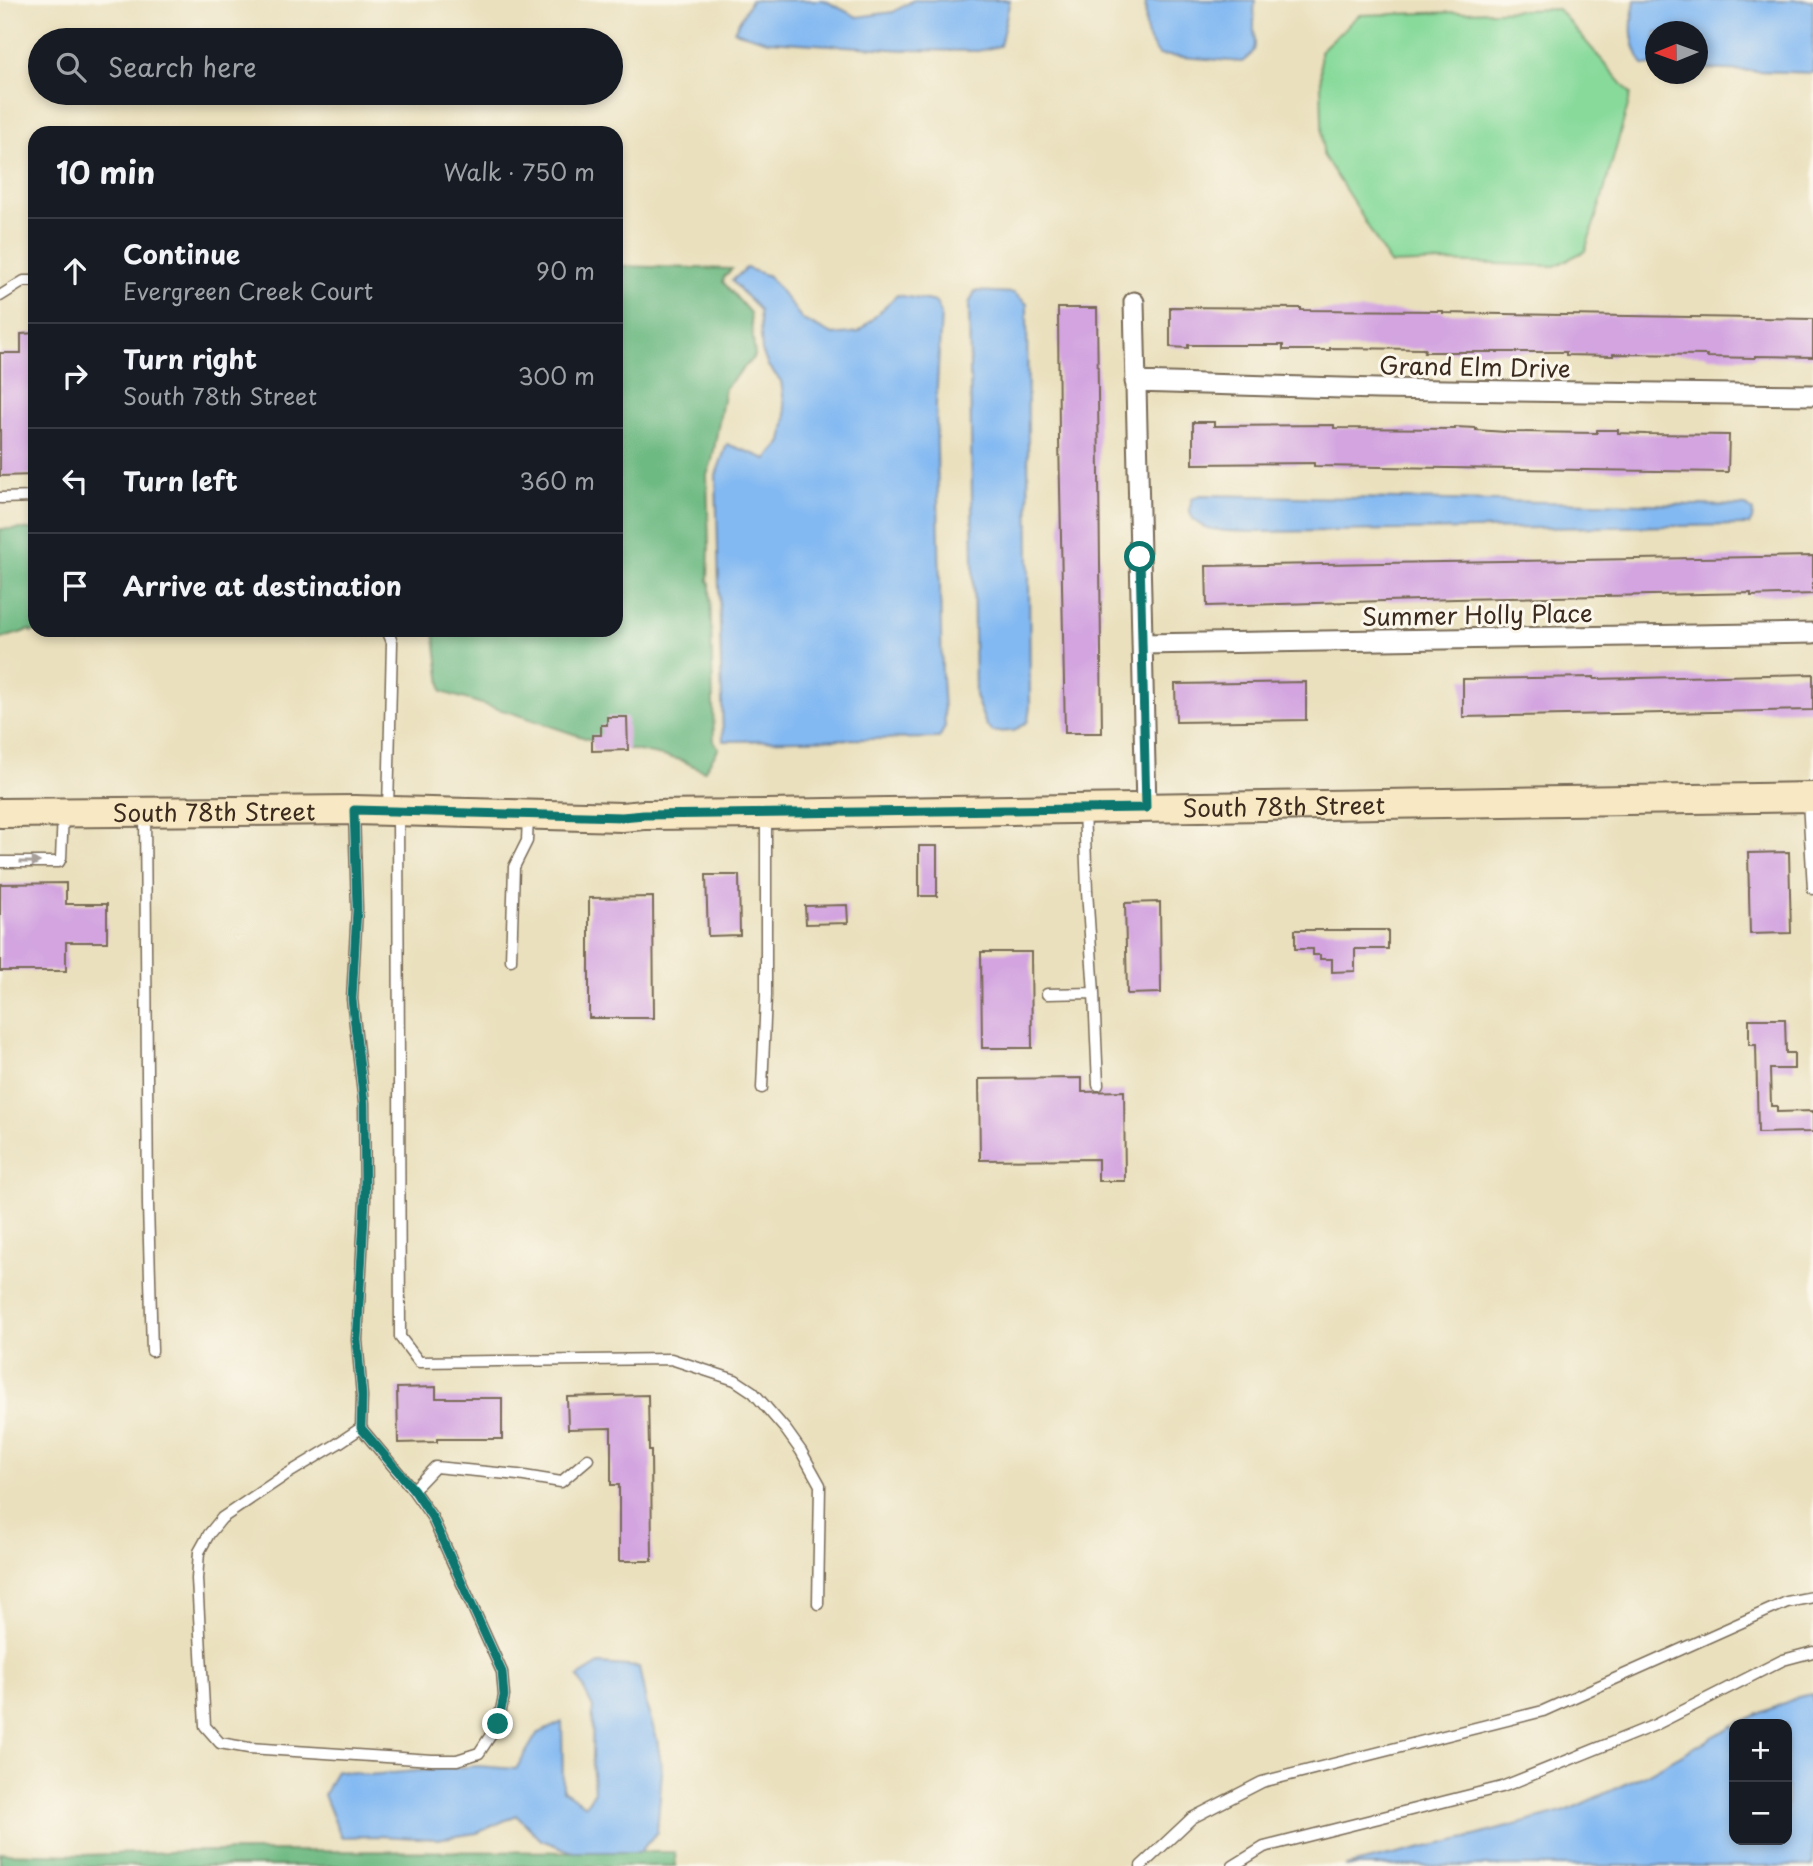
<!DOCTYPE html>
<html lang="en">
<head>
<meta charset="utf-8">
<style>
	body { margin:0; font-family:"Playpen Sans",sans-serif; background:#20242c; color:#f1f3f6 }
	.controls { position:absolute; right:21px; bottom:21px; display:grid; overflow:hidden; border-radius:14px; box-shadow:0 4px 10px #0003 }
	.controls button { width:63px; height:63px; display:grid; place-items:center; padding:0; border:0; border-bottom:2px solid #363941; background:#171b24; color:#f1f3f6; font:35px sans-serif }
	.compass { position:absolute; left:1645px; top:21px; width:63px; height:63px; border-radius:50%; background:#171b24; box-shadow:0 4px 10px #0003; rotate:269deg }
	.stop { position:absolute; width:21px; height:21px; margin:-16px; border:5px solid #0f766e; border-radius:50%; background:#fff }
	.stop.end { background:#0f766e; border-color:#fff; box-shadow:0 2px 7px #0008 }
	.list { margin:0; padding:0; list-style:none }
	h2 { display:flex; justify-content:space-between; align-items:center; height:91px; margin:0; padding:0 28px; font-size:30px }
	h2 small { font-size:23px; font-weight:400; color:#9ea1a6 }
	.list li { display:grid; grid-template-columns:46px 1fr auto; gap:21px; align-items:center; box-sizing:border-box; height:105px; padding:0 28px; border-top:2px solid #363941 }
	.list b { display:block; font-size:26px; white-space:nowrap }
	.list p { margin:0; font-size:23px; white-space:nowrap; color:#9ea1a6 }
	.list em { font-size:23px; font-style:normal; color:#9ea1a6 }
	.icon { flex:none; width:38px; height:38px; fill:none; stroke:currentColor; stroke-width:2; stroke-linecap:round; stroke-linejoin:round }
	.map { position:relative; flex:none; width:1813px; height:1866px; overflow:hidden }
	.search { position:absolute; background:#171b24; box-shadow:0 4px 10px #0003; left:28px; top:28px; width:595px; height:77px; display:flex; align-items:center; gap:18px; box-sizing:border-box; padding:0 24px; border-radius:38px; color:#9ea1a6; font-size:26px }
	.panel { position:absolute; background:#171b24; box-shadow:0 4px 10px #0003; left:28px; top:126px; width:595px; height:511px; border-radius:21px }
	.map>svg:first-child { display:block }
	.green { fill:#88da9b; stroke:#62825c; stroke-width:2 }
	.forest { fill:#6eba83; stroke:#547250; stroke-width:2 }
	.water { fill:#83b9f2; stroke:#5f7288; stroke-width:2 }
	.building { fill:#d3a4e0 }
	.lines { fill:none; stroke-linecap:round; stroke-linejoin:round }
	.lane-casing { stroke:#786a56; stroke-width:13 }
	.street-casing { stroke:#786a56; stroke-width:23 }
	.secondary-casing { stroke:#786a56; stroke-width:32 }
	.lane { stroke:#fff; stroke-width:10 }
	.street { stroke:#fff; stroke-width:19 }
	.secondary { stroke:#f8e8c3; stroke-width:28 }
	.oneway { fill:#a79f9a }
	.route { stroke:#0f766e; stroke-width:9 }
	.labels { text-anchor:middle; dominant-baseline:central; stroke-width:6; stroke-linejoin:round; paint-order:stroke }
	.street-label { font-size:24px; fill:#3b2a1e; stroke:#fbf7ec }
</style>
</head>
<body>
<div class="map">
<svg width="1813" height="1866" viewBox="0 0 1813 1866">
	<rect width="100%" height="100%" fill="#fbf7ec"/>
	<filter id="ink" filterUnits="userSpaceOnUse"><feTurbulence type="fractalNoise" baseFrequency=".0143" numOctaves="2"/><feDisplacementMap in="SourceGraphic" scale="14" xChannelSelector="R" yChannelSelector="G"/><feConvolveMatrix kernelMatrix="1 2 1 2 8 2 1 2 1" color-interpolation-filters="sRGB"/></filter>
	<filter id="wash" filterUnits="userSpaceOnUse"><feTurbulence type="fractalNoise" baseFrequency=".00686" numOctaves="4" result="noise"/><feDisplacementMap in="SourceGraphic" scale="28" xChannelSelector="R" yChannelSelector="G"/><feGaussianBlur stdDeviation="1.57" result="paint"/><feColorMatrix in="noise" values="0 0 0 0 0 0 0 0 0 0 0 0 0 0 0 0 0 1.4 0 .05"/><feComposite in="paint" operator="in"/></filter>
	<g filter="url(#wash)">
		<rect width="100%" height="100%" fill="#eae0bd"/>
		<path class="green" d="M1558,9L1631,94L1603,195L1585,251L1555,266L1444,262L1390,264L1354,203L1323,155L1320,51L1359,15Z"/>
		<path class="forest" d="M616,266L732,269L724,277L723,282L750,313L755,356L725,388L712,461L707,475L709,547L708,581L710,583L714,742L719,748L704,771L681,760L600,743L515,714L442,692L434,630H616Z
			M0,529H35V630H39L31,632L30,630L0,639Z
			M195,1851L675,1852L676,1866H0V1853L84,1855Z"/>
		<path class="water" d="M751,0H824L857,17L893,12L914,0H1010L1000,46L978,51L906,50L768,41L734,31Z
			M1146,0H1255C1254,9 1254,19 1254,29C1255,47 1259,50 1242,62L1159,55C1143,35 1145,25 1146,0Z
			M1635,0H1813V73L1698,69V32H1656L1655,66L1643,65C1629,42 1630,26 1635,0Z
			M746,268L769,276L803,320L833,335L859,332L897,295L936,302L941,314L936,405L942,677L945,727L939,738L723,741L716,475L727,444L767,459L782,442L786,417L781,381L768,366L762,351L759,310L732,281Z
			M975,291L1014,293L1027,304L1030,707L1028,721L1014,731L993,732L986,725L975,696L969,304Z
			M1201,495L1746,506L1753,511L1752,520L1749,525L1261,532C1242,531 1192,536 1190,510C1190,506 1191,502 1192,498Z
			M599,1664L639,1667L647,1708L657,1739L662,1772L657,1832L640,1852H573L541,1840L517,1815L477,1833L437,1839L378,1836L341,1837L324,1795L336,1770L368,1775L477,1766L516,1769L537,1734L562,1722L563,1790L586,1805L594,1792L592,1758L593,1708L578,1677Z
			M1813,1694V1866H1345L1471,1837L1566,1811L1645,1775L1734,1725V1840H1787V1724H1736L1798,1697Z"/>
		<g id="blocks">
			<path class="building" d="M1170,307L1301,308V310L1443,311V313L1813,319V357L1755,356V358L1707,357V355L1613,354V356L1566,355V352H1424L1425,349L1330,348V350H1283V345H1188V348L1170,347Z
				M1058,308H1097L1102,733H1065L1059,439Z
				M35,333V475L0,476V353H21V334Z
				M1193,422H1214V426L1334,425V428L1455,429V427L1476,428V430L1506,432L1597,433V430H1618V433L1646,434L1729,435L1728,472L1314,466V463L1193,464Z
				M1813,556V594L1751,596V593L1456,599L1207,606L1206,566Z
				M1813,674V710L1463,717V679L1594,677V679Z
				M1306,682V720L1176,722L1175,684Z
				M607,717H627L628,750L592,751V735H601V725H607Z
				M919,846H937V896H919Z
				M1789,852L1791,933L1750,934L1748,853Z
				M706,875H739L740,935L708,936Z
				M66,883V904H107V942H66V971H0V884Z
				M653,897L654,1018H589V898Z
				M1160,902L1161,993L1127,994L1125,903Z
				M847,905L848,923L806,924L805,906Z
				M1295,930H1388V949H1355V971L1332,972V959H1320V955H1313V949H1295Z
				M981,952H1031L1032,1048H982Z
				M1749,1019H1785L1786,1053H1794V1069H1770L1771,1106H1777V1112L1813,1111V1132L1758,1133L1756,1045H1749Z
				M1082,1078V1092L1124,1091L1125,1181H1098V1159L980,1160L979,1079Z
				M436,1387V1398H502V1439H437V1442L398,1443L397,1388Z
				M648,1395L649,1451H651L652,1561H619V1485H611V1428L568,1429L567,1397Z"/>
		</g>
	</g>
	<g filter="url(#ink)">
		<use href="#blocks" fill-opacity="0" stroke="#786a56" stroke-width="2"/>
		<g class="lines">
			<g class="lane-casing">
				<path id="lane" d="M0,296L24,281H35
					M0,498L35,497
					M387,630L392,642L388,810
					M1808,801L1813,889
					M354,811L357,909L352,999L364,1103L365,1200L357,1340L362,1396L361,1428L337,1444L284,1476L222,1518L209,1534L199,1552L197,1579L205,1726L220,1743L249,1748L432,1760H457L479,1753L498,1724L504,1696L502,1672L432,1517L413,1490L361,1428
					M398,812L400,1337L419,1362L671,1359L735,1380L753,1392L786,1430L801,1451L820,1485L818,1604
					M145,813L148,1205L152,1351
					M0,862H59L61,858L63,814
					M511,960L514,867L527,841L528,816
					M1094,993L1098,1085
					M1047,994L1094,993L1087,891L1084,809
					M762,1088L766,996V815
					M413,1490L435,1467L518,1475L561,1482L588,1459
					M1141,1866L1192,1818L1262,1782L1543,1711L1787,1602L1813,1597
					M1233,1866L1264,1847L1502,1787L1655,1725L1783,1660L1813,1652"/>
			</g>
			<g class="street-casing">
				<path id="street" d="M1134,302L1146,808
					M1135,382L1377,389L1813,395
					M1142,644L1813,633"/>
			</g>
			<g class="secondary-casing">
				<g id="secondary">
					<path id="s1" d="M0,813L354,810L622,817L644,815L766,814L1813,797"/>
				</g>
			</g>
			<use href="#lane" class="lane"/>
			<use href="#street" class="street"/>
			<use href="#secondary" class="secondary"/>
		</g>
		<defs><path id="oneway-solid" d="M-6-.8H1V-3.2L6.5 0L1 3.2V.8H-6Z" transform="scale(1.75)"/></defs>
		<use class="oneway" href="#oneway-solid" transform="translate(30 862)"/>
	</g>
	<g class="lines" filter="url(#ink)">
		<path class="route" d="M498,1724L504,1696L502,1672L432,1517L414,1490L361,1428L362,1396L357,1340L365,1200L364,1103L352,999L357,909L354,810L622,817L644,815L1146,808L1140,557"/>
	</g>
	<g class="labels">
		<g class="street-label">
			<text transform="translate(1475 366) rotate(1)">Grand Elm Drive</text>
			<text transform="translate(1477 614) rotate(-1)">Summer Holly Place</text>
			<text stroke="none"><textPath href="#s1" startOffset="1284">South 78th Street</textPath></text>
			<text stroke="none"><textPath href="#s1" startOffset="214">South 78th Street</textPath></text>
		</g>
	</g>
</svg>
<div class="controls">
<button>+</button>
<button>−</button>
</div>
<svg class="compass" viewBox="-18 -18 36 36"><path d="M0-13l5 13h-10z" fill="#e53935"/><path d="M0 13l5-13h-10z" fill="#9ea1a6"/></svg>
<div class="stop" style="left:1140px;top:557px"></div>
<div class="stop end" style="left:498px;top:1724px"></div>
<div class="search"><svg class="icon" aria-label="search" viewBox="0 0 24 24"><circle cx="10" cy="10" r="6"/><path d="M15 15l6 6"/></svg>Search here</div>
<section class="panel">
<h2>10 min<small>Walk · 750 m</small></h2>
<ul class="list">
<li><svg class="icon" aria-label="ahead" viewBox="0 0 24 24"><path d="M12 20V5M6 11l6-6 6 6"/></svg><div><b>Continue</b><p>Evergreen Creek Court</p></div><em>90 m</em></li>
<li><svg class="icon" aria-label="right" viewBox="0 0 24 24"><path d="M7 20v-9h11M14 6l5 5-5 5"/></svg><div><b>Turn right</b><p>South 78th Street</p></div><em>300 m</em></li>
<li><svg class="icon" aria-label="left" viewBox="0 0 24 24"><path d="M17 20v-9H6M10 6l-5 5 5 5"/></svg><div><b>Turn left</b></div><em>360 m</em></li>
<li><svg class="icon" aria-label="arrive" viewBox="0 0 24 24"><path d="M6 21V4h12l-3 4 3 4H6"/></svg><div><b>Arrive at destination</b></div></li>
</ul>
</section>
</div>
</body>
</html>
